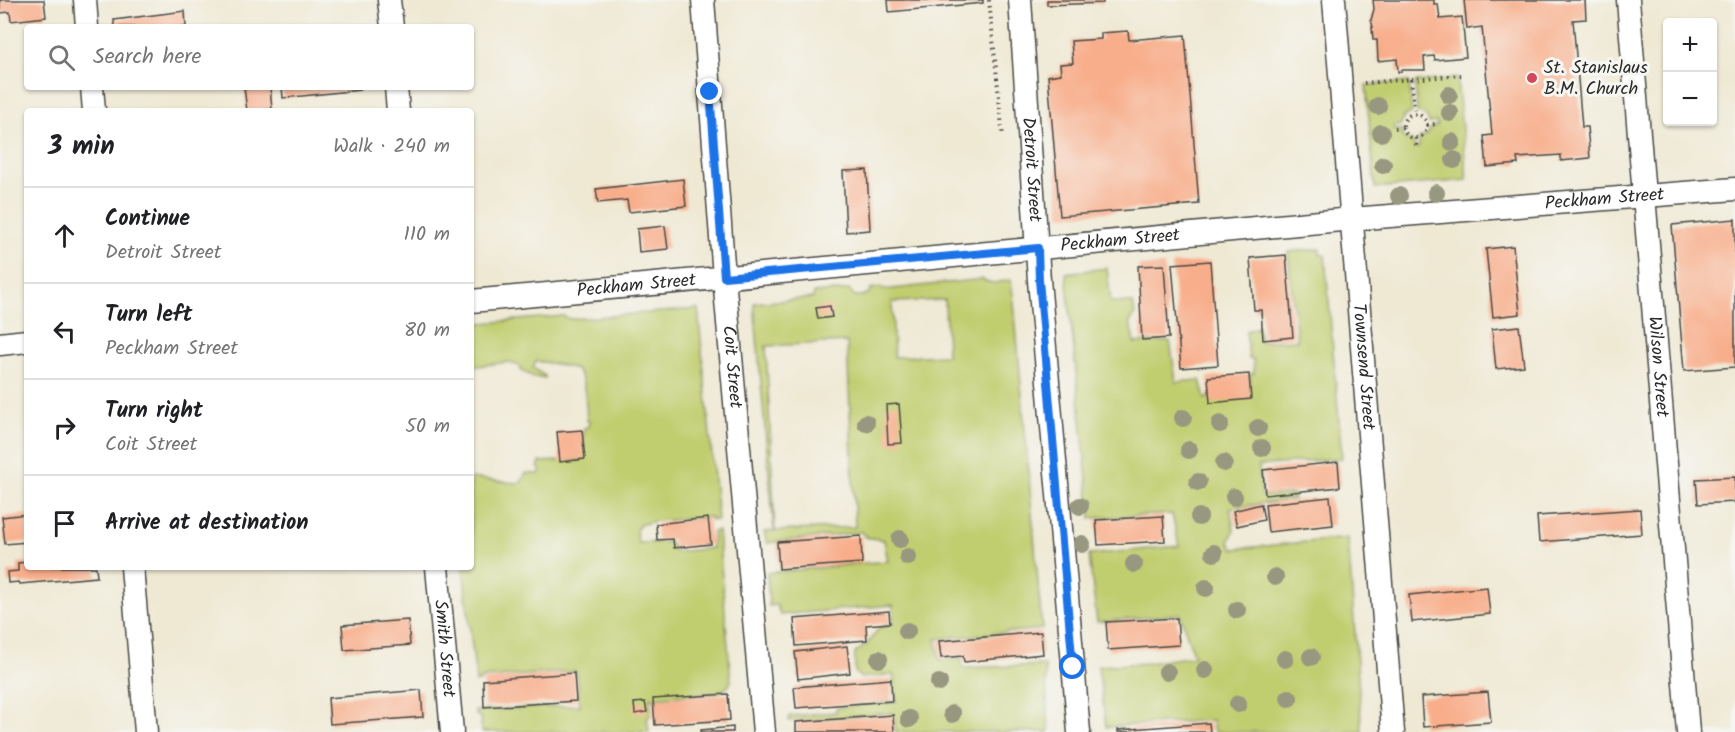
<!DOCTYPE html>
<html lang="en">
<head>
<meta charset="utf-8">
<style>
	body { margin:0; font-family:Kalam,sans-serif; background:#f6f6f6; color:#202124 }
	.controls { position:absolute; right:18px; top:18px; display:grid; overflow:hidden; border-radius:6px; box-shadow:0 2px 4px #0004 }
	.controls button { width:54px; height:54px; display:grid; place-items:center; padding:0; border:0; border-bottom:2px solid #e0e0e0; background:#fff; color:#202124; font:30px sans-serif }
	.stop { position:absolute; width:18px; height:18px; margin:-14px; border:4px solid #1a73e8; border-radius:50%; background:#fff }
	.stop.end { background:#1a73e8; border-color:#fff; box-shadow:0 2px 6px #0008 }
	.list { margin:0; padding:0; list-style:none }
	h2 { display:flex; justify-content:space-between; align-items:center; height:78px; margin:0; padding:0 24px; font-size:26px }
	h2 small { font-size:20px; font-weight:400; color:#757577 }
	.list li { display:grid; grid-template-columns:39px 1fr auto; gap:18px; align-items:center; box-sizing:border-box; height:96px; padding:0 24px; border-top:2px solid #e0e0e0 }
	.list b { display:block; font-size:22px; white-space:nowrap }
	.list p { margin:0; font-size:20px; white-space:nowrap; color:#757577 }
	.list em { font-size:20px; font-style:normal; color:#757577 }
	.icon { flex:none; width:33px; height:33px; fill:none; stroke:currentColor; stroke-width:2; stroke-linecap:round; stroke-linejoin:round }
	.map { position:relative; flex:none; width:1735px; height:732px; overflow:hidden }
	.search { position:absolute; background:#fff; box-shadow:0 2px 4px #0004; left:24px; top:24px; width:450px; height:66px; display:flex; align-items:center; gap:15px; box-sizing:border-box; padding:0 21px; border-radius:6px; color:#757577; font-size:22px }
	.panel { position:absolute; background:#fff; box-shadow:0 2px 4px #0004; left:24px; top:108px; width:450px; height:462px; border-radius:6px }
	.map>svg:first-child { display:block }
	.grass { fill:#c1ce6f; stroke:#767c4d; stroke-width:1.5; fill-rule:evenodd }
	.building { fill:#f8ae8b }
	.lines { fill:none; stroke-linecap:round; stroke-linejoin:round }
	.minor-casing { stroke:#484844; stroke-width:25 }
	.path { stroke:#484844; stroke-width:4; stroke-dasharray:1.5 4.5; stroke-linecap:butt }
	.minor { stroke:#fff; stroke-width:22 }
	.tree { fill:#989780 }
	.route { stroke:#1a73e8; stroke-width:8 }
	.poi-dot { fill:#d1495b; stroke:#f6f6f2; stroke-width:2 }
	.labels { text-anchor:middle; dominant-baseline:central; stroke-width:6; stroke-linejoin:round; paint-order:stroke }
	.poi-label { font-size:18px; fill:#2b2b2b; stroke:#f6f6f2; text-anchor:start }
	.street-label { font-size:18px; fill:#2b2b2b; stroke:#f6f6f2 }
</style>
</head>
<body>
<div class="map">
<svg width="1735" height="732" viewBox="0 0 1735 732">
	<rect width="100%" height="100%" fill="#f6f6f2"/>
	<filter id="ink" filterUnits="userSpaceOnUse"><feTurbulence type="fractalNoise" baseFrequency=".0167" numOctaves="2"/><feDisplacementMap in="SourceGraphic" scale="12" xChannelSelector="R" yChannelSelector="G"/><feConvolveMatrix kernelMatrix="1 2 1 2 8 2 1 2 1" color-interpolation-filters="sRGB"/></filter>
	<filter id="wash" filterUnits="userSpaceOnUse"><feTurbulence type="fractalNoise" baseFrequency=".008" numOctaves="4" result="noise"/><feDisplacementMap in="SourceGraphic" scale="24" xChannelSelector="R" yChannelSelector="G"/><feGaussianBlur stdDeviation="1.35" result="paint"/><feColorMatrix in="noise" values="0 0 0 0 0 0 0 0 0 0 0 0 0 0 0 0 0 1.4 0 .05"/><feComposite in="paint" operator="in"/></filter>
	<g filter="url(#wash)">
		<rect width="100%" height="100%" fill="#efe9d4"/>
		<path class="grass" d="M1457,78L1467,180L1375,188L1366,85L1409,82L1412,112L1404,117L1401,125L1394,126V130H1401L1403,137L1414,143L1415,148L1419,147V139L1427,135L1432,127L1437,126V122L1429,123L1426,116L1417,112L1415,82Z
			M1320,249V255H1325L1342,458L1259,466L1262,496L1293,494L1294,499L1230,508L1234,530L1229,542L1233,549L1348,538L1362,732H1214L1212,720L1106,727L1098,666L1149,663L1194,656L1180,614L1097,622L1089,555L1179,546L1172,514L1091,518L1066,273L1107,268L1111,302L1133,303L1135,314L1130,322L1134,343L1170,341L1176,382L1200,380L1205,399L1214,393L1250,389V375L1254,373L1253,359H1249L1246,331L1258,327L1260,342L1297,340L1288,252Z
			M983,279L984,281L993,283L1011,280L1014,303L1042,629L936,639L940,660L961,658L963,668L1045,665L1049,732H896L894,713L789,721V716L836,712V708L896,702L893,674L861,678L855,672V653L868,643L879,628L893,624V605L780,615L777,605L769,606L767,573L888,561L884,540L865,537L862,532L767,543L764,532L774,531L754,303L813,298L814,293L850,290L854,296H862L870,293L871,289L881,287L883,290ZM945,300L947,355L894,357L892,302ZM847,342L855,527L775,531L766,346Z
			M698,309L718,520H711V517L655,521L639,525L636,531L638,543L670,542L673,550L676,552L712,548L713,532L718,531L731,681C728,689 722,692 715,693L650,698L651,714L647,719L649,732H481V718L476,715L475,711L580,705L576,671L482,678L481,681L476,682L463,567H471V478L516,483L521,482L526,473L539,474L541,471L538,467L540,462L582,460L584,428L588,427L589,422L587,420C586,408 586,381 578,372C573,365 545,363 536,361L533,368L545,376V378L533,377L521,370L520,366L508,362L471,367V324L563,316L570,319Z"/>
		<g id="blocks">
			<path class="building" d="M0,0H44L46,17L11,21L10,12L0,13Z
				M888,0H983V3L889,12Z
				M1047,0H1103V3L1047,5Z
				M1373,0H1434V4H1438L1440,19L1462,17L1466,57L1435,60L1434,56L1424,57L1425,70H1401V72H1398L1397,59L1378,61L1377,40H1373L1372,27H1373L1371,20L1374,9Z
				M1464,0H1585L1586,19L1573,20L1582,127H1587L1590,158L1561,161V155L1517,158L1518,164L1487,167L1484,136L1492,135L1482,27L1467,29Z
				M185,11L186,27H114V20Z
				M1128,31L1129,40L1185,35L1199,204L1060,216L1048,76L1061,74L1060,64L1073,63L1071,41L1101,39V33Z
				M244,87H270L272,109L247,111Z
				M282,87H360V90L283,98Z
				M867,170L870,230L846,232L843,171Z
				M683,179L686,206L629,212L627,200L598,203L596,189Z
				M1735,219V367L1684,371L1672,225Z
				M665,226L668,249L639,252L637,229Z
				M1513,246L1520,314L1493,317L1486,249Z
				M1286,255L1293,337L1263,340L1261,310H1254L1250,258Z
				M1210,261L1218,365L1181,368L1172,264Z
				M1164,265L1169,338L1142,340L1138,266Z
				M830,306L832,317L818,319L816,308Z
				M1519,326L1524,366L1496,369L1492,329Z
				M1249,374L1251,399L1210,403L1208,377Z
				M899,404L902,443L888,444L886,405Z
				M582,430L585,459L560,462L557,432Z
				M1338,462L1340,487L1265,495L1263,470Z
				M1735,477V502L1698,504L1696,479Z
				M1330,497L1333,525L1268,532L1265,504Z
				M1261,504L1264,520L1237,526L1233,511Z
				M1640,509L1642,534L1539,542L1537,516Z
				M27,514V542L5,544L2,517Z
				M1163,516L1165,541L1098,545L1096,520Z
				M708,518L711,544L674,548L673,539L657,540L656,524Z
				M861,536L862,563L779,569L777,542Z
				M27,562V567H96L97,577L20,584L19,582L8,583L7,572L18,571V563Z
				M1487,587L1490,614L1412,622L1409,595Z
				M889,611L890,623L866,625L867,640L796,646L794,619Z
				M1177,618L1179,645L1108,650L1106,622Z
				M408,620L410,645L344,650L342,625Z
				M1041,632L1043,654L964,662L963,656L941,658L939,641Z
				M847,646L850,673L798,679L795,652Z
				M574,673L576,701L484,707L483,680Z
				M891,679L892,701L796,708L794,687Z
				M421,690L423,717L330,724L328,698Z
				M1488,692L1491,722L1423,727L1421,697Z
				M728,694L730,720L655,725L653,699Z
				M645,702L647,712L635,714L634,703Z
				M893,715L894,732H796V722Z
				M1209,723L1210,732H1118V730Z
				M733,727V732H701V730Z"/>
		</g>
	</g>
	<g filter="url(#ink)">
		<use href="#blocks" fill-opacity="0" stroke="#484844" stroke-width="1.5"/>
		<g class="lines">
			<g class="minor-casing">
				<g id="minor">
					<path d="M85,0L87,27"/>
					<path d="M389,0L392,27"/>
					<path id="s1" d="M703,0L724,277L764,732"/>
					<path id="s2" d="M1020,0L1039,280L1079,732"/>
					<path id="s3" d="M1334,0L1393,732"/>
					<path id="s4" d="M1628,0L1688,732"/>
					<path d="M92,87L94,111"/>
					<path d="M396,87L398,111"/>
					<path id="s5" d="M471,301L1352,219L1735,189"/>
					<path d="M0,344L27,341"/>
					<path d="M132,567L146,732"/>
					<path id="s6" d="M437,567L452,732"/>
				</g>
			</g>
			<path class="path" d="M989,0L1003,137
				M1411,79L1415,114
				M1364,83L1462,75
				M1403 126a12 12 0 1 1 24 0a12 12 0 1 1-24 0Z
				M1427,125L1436,124
				M1395,128L1403,127
				M1416,138V147"/>
			<use href="#minor" class="minor"/>
		</g>
		<g class="tree">
			<circle cx="1449" cy="95" r="9"/>
			<circle cx="1378" cy="106" r="9"/>
			<circle cx="1450" cy="113" r="9"/>
			<circle cx="1381" cy="133" r="9"/>
			<circle cx="1452" cy="142" r="9"/>
			<circle cx="1454" cy="160" r="9"/>
			<circle cx="1383" cy="165" r="9"/>
			<circle cx="1436" cy="193" r="9"/>
			<circle cx="1399" cy="196" r="9"/>
			<circle cx="1183" cy="418" r="9"/>
			<circle cx="866" cy="423" r="9"/>
			<circle cx="1220" cy="424" r="9"/>
			<circle cx="1258" cy="428" r="9"/>
			<circle cx="1262" cy="448" r="9"/>
			<circle cx="1189" cy="450" r="9"/>
			<circle cx="1224" cy="463" r="9"/>
			<circle cx="1198" cy="482" r="9"/>
			<circle cx="1234" cy="497" r="9"/>
			<circle cx="1080" cy="506" r="9"/>
			<circle cx="1199" cy="517" r="9"/>
			<circle cx="900" cy="539" r="9"/>
			<circle cx="1082" cy="544" r="9"/>
			<circle cx="1214" cy="553" r="9"/>
			<circle cx="908" cy="557" r="9"/>
			<circle cx="1134" cy="564" r="9"/>
			<circle cx="1275" cy="577" r="9"/>
			<circle cx="1206" cy="588" r="9"/>
			<circle cx="1237" cy="610" r="9"/>
			<circle cx="907" cy="631" r="9"/>
			<circle cx="1311" cy="657" r="9"/>
			<circle cx="879" cy="659" r="9"/>
			<circle cx="1285" cy="659" r="9"/>
			<circle cx="1205" cy="670" r="9"/>
			<circle cx="1167" cy="672" r="9"/>
			<circle cx="939" cy="683" r="9"/>
			<circle cx="1289" cy="698" r="9"/>
			<circle cx="1238" cy="704" r="9"/>
			<circle cx="952" cy="714" r="9"/>
			<circle cx="909" cy="719" r="9"/>
		</g>
	</g>
	<g class="lines" filter="url(#ink)">
		<path class="route" d="M710,92L724,277L1038,248L1039,280L1073,667"/>
	</g>
	<circle class="poi-dot" cx="1532" cy="78" r="6"/>
	<g class="labels">
		<g class="poi-label">
			<text x="1544" y="68">St. Stanislaus<tspan x="1544" dy="21">B.M. Church</tspan></text>
		</g>
		<g class="street-label">
			<text stroke="none"><textPath href="#s2" startOffset="170">Detroit Street</textPath></text>
			<text stroke="none"><textPath href="#s5" startOffset="1138">Peckham Street</textPath></text>
			<text stroke="none"><textPath href="#s5" startOffset="652">Peckham Street</textPath></text>
			<text stroke="none"><textPath href="#s5" startOffset="166">Peckham Street</textPath></text>
			<text stroke="none"><textPath href="#s1" startOffset="368">Coit Street</textPath></text>
			<text stroke="none"><textPath href="#s3" startOffset="368">Townsend Street</textPath></text>
			<text stroke="none"><textPath href="#s4" startOffset="368">Wilson Street</textPath></text>
			<text stroke="none"><textPath href="#s6" startOffset="82">Smith Street</textPath></text>
		</g>
	</g>
</svg>
<div class="controls">
<button>+</button>
<button>−</button>
</div>
<div class="stop" style="left:1073px;top:667px"></div>
<div class="stop end" style="left:710px;top:92px"></div>
<div class="search"><svg class="icon" aria-label="search" viewBox="0 0 24 24"><circle cx="10" cy="10" r="6"/><path d="M15 15l6 6"/></svg>Search here</div>
<section class="panel">
<h2>3 min<small>Walk · 240 m</small></h2>
<ul class="list">
<li><svg class="icon" aria-label="ahead" viewBox="0 0 24 24"><path d="M12 20V5M6 11l6-6 6 6"/></svg><div><b>Continue</b><p>Detroit Street</p></div><em>110 m</em></li>
<li><svg class="icon" aria-label="left" viewBox="0 0 24 24"><path d="M17 20v-9H6M10 6l-5 5 5 5"/></svg><div><b>Turn left</b><p>Peckham Street</p></div><em>80 m</em></li>
<li><svg class="icon" aria-label="right" viewBox="0 0 24 24"><path d="M7 20v-9h11M14 6l5 5-5 5"/></svg><div><b>Turn right</b><p>Coit Street</p></div><em>50 m</em></li>
<li><svg class="icon" aria-label="arrive" viewBox="0 0 24 24"><path d="M6 21V4h12l-3 4 3 4H6"/></svg><div><b>Arrive at destination</b></div></li>
</ul>
</section>
</div>
</body>
</html>
